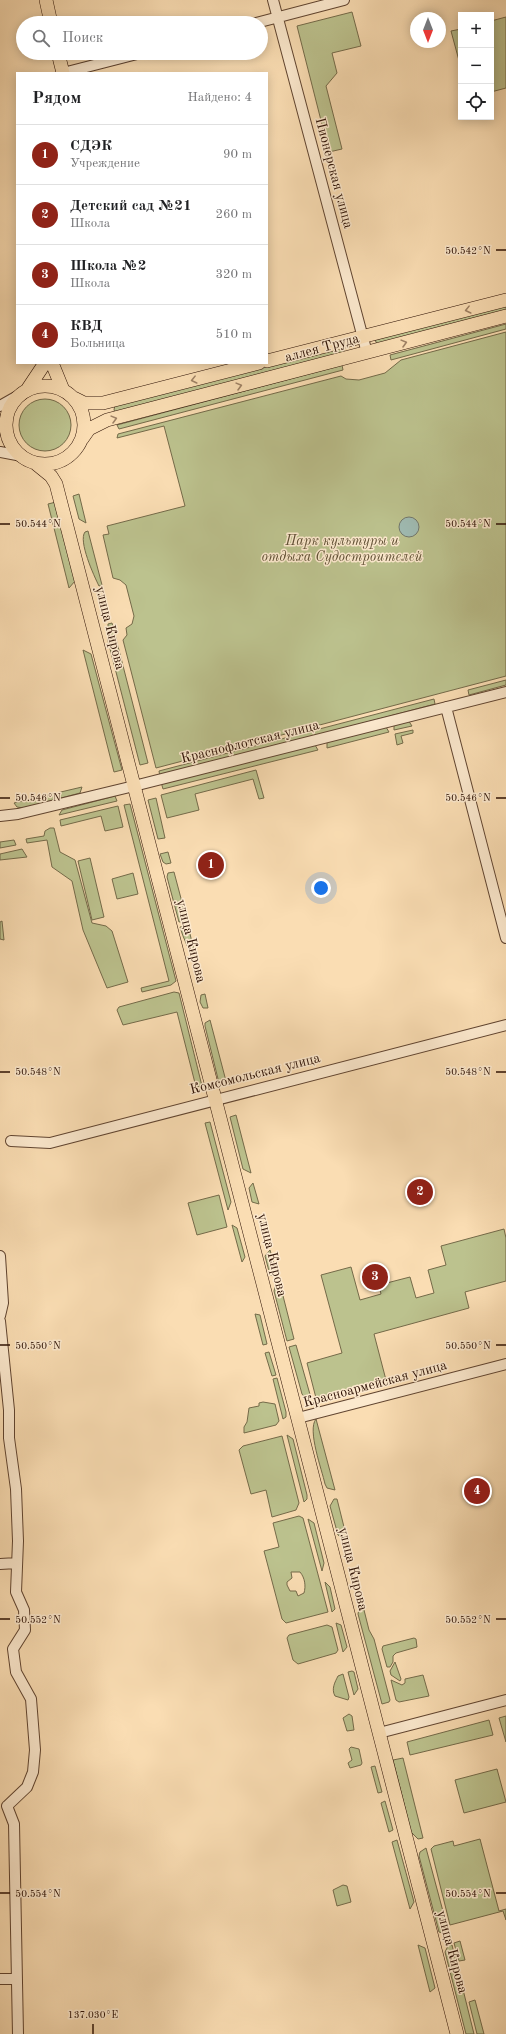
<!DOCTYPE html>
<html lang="ru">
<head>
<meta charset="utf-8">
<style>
	body { margin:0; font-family:"Old Standard TT",serif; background:#f2f2f2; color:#202124 }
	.controls { position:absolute; right:12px; top:12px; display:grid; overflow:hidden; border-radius:0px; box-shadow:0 2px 10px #0003 }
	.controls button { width:36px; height:36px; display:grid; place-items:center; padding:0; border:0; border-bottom:1px solid #e0e0e0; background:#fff; color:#202124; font:20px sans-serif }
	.compass { position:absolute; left:410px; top:12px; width:36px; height:36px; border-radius:50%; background:#fff; box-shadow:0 2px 10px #0003; rotate:180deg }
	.you { position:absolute; left:321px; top:888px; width:14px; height:14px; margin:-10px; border:3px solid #fff; border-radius:50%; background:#1a73e8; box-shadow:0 0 0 6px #1a73e833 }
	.badge { display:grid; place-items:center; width:26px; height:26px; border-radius:50%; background:#8f2418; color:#fff; font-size:13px; font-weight:700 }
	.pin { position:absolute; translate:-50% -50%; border:2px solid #fff; box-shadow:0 1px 4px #0006 }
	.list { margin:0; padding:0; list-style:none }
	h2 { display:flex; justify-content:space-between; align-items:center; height:52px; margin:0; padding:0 16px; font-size:17px }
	h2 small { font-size:13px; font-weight:400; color:#757577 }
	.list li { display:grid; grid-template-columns:26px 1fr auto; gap:12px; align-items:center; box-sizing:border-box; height:60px; padding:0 16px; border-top:1px solid #e0e0e0 }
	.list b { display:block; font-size:15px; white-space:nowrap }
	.list p { margin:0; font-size:13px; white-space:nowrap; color:#757577 }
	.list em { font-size:13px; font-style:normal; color:#757577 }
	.icon { flex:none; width:22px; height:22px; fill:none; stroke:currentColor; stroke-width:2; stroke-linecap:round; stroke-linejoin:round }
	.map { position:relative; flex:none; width:506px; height:2034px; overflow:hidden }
	.search { position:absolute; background:#fff; box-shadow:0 2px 10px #0003; left:16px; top:16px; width:252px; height:44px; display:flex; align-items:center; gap:10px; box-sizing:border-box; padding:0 14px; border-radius:22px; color:#757577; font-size:15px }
	.panel { position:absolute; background:#fff; box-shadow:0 2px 10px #0003; left:16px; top:72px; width:252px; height:292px; border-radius:0px }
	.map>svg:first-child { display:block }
	.green { fill:#bcc28e; stroke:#746a49; fill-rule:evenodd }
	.water { fill:#9fbbb3; stroke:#71776d }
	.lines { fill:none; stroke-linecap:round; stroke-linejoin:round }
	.minor-casing { stroke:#604430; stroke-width:12 }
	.major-casing { stroke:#2d1104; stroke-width:14 }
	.minor { stroke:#fce9ce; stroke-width:10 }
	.major { stroke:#faddb3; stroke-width:13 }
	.oneway { stroke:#9e8164 }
	.ticks { fill:none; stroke:#2d1104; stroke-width:1.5 }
	.labels { text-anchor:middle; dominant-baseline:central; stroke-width:3; stroke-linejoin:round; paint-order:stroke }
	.street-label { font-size:14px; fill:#2d1104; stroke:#fce9ce }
	.park-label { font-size:14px; font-style:italic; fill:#5f4f34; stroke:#fce9ce }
	.ticks-label { font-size:10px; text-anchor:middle; fill:#2d1104; stroke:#fce9ce; stroke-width:3; stroke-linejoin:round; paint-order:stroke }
</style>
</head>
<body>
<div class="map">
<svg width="506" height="2034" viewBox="0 0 506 2034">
	<rect width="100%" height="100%" fill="#faddb3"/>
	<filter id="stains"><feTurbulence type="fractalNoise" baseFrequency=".005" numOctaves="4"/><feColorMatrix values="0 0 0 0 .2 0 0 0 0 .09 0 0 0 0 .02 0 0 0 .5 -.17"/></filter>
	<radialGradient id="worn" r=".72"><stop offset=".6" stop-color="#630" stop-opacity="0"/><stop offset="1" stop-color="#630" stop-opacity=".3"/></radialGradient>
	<path class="green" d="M352,12L361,46L332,53L337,73L326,86L342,149L329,152L297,26Z
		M506,17V88L491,92V21Z
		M461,29V68L451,31Z
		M506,304V311L377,344L375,340Z
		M506,324V329L391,360L390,355Z
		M506,332V676L156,768L123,640L127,635L126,628L132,624L134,616L126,585L120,580L113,578L103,535L109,534L107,526L185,506L164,426L117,438L118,434L341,376L346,379L359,380L385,373L401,360Z
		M341,346L344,350V352L115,412L114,410L115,405Z
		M342,365L343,370L119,429L117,425Z
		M19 425a26 26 0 1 1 52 0a26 26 0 1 1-52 0Z
		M79,494L86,523L79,519L73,496Z
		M56,502L75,581L69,588L48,504Z
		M88,531L102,585L99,586C94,576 78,541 85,532Z
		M112,623L148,763L140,765L108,641V624Z
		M83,650L91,654L122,770L114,772Z
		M506,680V685L469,695L468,690Z
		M434,699L435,704L160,777L159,771Z
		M408,720L412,726L394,730V724Z
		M386,727L389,732L327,748V742Z
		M413,730V733L401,736L403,743L397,745L395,734Z
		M315,745L318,750L163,789L161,782Z
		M256,770L264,798L259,799L253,779L195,794L199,810L167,818L161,795Z
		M82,787L80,793L23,808L17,807L14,803Z
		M115,796L117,801L59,815L62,810Z
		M156,798L165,838L158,839L148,800Z
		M130,804L176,981L171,985L142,992L141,988L169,981L124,805Z
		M118,806L123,827L105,831L101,816L61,826L60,820Z
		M50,828H54L60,852L75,860L92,923L106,926L112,931L128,982L107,988L83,930L72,881L52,867L47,840L27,843L26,839L44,836L45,831Z
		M14,840L16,845L0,848V842Z
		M22,849L27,857L0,860V854Z
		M168,852L171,863L166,864L163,862L160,854Z
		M90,858L104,917L92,920L78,861Z
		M174,872L187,921L179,922L167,877L168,873Z
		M133,873L138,894L117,899L112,879Z
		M2,921L4,940L0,939V922Z
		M188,926L196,958L192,959C189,947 183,939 180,927Z
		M174,992L179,993L202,1086L196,1087L177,1012L123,1025L117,1010L119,1007Z
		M205,994L208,1008H203L200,1002L201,995Z
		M210,1020L226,1081L219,1083L205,1026V1023Z
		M236,1115L251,1173L243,1169L230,1117Z
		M210,1122L231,1202L228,1210L205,1123Z
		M253,1183L259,1204L252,1202L249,1188Z
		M219,1195L227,1227L197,1235L188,1203Z
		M232,1225L237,1228L245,1257L242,1262Z
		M504,1229L506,1238V1281L465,1292L469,1308L374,1334L386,1380L316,1398L307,1363L342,1353L321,1275L351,1267L360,1300L381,1294L379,1285L410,1277L416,1298L434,1293L428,1270L446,1265L441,1246Z
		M270,1250L278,1277L270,1275L265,1256Z
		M280,1284L294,1339L287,1341L274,1291L275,1287Z
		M255,1314L260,1315L267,1344L263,1345Z
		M296,1345L311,1398L306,1399L302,1394L289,1347Z
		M269,1352L276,1375L272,1376L265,1353Z
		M277,1378L286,1412V1417L283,1419L273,1379Z
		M263,1402L275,1404L279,1421L276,1425L244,1433V1427L247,1422L249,1408L259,1406V1403Z
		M316,1419L335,1490L327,1488L325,1484C322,1470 307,1430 316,1419Z
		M287,1435L293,1439L307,1495V1499L304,1502Z
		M282,1436L299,1503L296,1510L272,1517L266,1490L251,1494L239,1450L243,1446Z
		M334,1499H337L345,1531L341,1537L338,1535L330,1506Z
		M299,1516L303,1518L328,1612L286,1623L282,1619L264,1551L279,1547L273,1523ZM291,1572H300C305,1578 306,1586 304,1593L298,1596L296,1591H290L287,1585V1582L292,1578Z
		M308,1519L314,1523L324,1563L322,1571Z
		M325,1582L330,1587L335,1609L332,1612Z
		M362,1608L364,1610L369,1630L374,1639L390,1700L389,1702L382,1704L358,1614L359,1609Z
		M336,1623L341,1625L347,1647L343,1652Z
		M327,1625L332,1627L338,1650L336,1653L298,1664L293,1660L287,1638L289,1635Z
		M414,1638L416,1639L417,1647L396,1653L393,1656V1662L390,1667H387L382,1649L383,1646Z
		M395,1662L401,1679L400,1681L391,1675L390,1671Z
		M352,1671L354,1672L358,1689L354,1695L348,1672Z
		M343,1674L349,1697L348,1700L335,1696C331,1689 335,1682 338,1676Z
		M423,1675L429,1696L399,1702L396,1700L391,1680L402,1685L405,1683V1679Z
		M349,1714L352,1716L354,1730L347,1731L343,1718Z
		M506,1716V1742L499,1718Z
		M489,1720L493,1735L410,1755L407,1742Z
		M351,1747L359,1749L362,1763L361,1765L350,1768L348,1763L352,1760L349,1749Z
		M403,1758L423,1838L418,1839L411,1832L393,1760Z
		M375,1766L382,1792L378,1793L371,1767Z
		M497,1769L506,1802L464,1813L455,1780Z
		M385,1801L393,1830L389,1832L381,1803Z
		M480,1839L499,1911L506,1909V1920L503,1911L450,1925L431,1849L434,1846L453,1841L454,1846Z
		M397,1840L414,1902L410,1909L392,1842Z
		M426,1848L448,1930L443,1933L439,1932L419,1856L420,1852Z
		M343,1885L347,1886L351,1902L337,1906L333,1890Z
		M460,1941L465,1960L459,1961L454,1943Z
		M449,1944L452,1945L474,2034H466L445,1952Z
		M418,1945L425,1948L435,1988L430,1992Z
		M475,2000L484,2034H477L469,2002Z"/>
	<path class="water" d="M399 527a10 10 0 1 1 20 0a10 10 0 1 1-20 0Z"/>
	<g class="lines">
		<g class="minor-casing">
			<path id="minor" d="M273,0L367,353
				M256,23L344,0
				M63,73L141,53
				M0,406L21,394
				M0,452L22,456
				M446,707L506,938
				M0,816L18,814L134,786L506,692
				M11,1141L50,1143L506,1025
				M0,1256L3,1303L0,1316
				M0,1321L9,1410V1438L16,1489L18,1541L16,1592L24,1610L25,1630L13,1649L16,1672L31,1699L35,1750L33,1772L27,1787L7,1806
				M298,1418L506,1364
				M0,1564L17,1563
				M379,1733L506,1700
				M7,1806L14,1824L18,2034
				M0,1979H17"/>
		</g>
		<g class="major-casing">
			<path id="major" d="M46,0L51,23
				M58,53L63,73
				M267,361L506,300
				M52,363L63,390
				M6 425a39 39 0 1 1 78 0a39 39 0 1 1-78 0Z
				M27,390L45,363
				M74,398L84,403H103L259,363
				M82,439L89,429L107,420L506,316
				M35,463L51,476L56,484L457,2034"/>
		</g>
		<use href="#minor" class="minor"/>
		<use href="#major" class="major"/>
	</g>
	<defs><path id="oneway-chevron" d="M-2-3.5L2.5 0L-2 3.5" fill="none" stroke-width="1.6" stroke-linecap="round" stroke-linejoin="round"/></defs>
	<g class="oneway">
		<use href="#oneway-chevron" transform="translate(468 310) rotate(166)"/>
		<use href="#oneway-chevron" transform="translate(404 343) rotate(-15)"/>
		<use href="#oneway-chevron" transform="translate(194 380) rotate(166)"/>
		<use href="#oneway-chevron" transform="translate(239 386) rotate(-15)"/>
		<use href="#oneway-chevron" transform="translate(114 419) rotate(-15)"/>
	</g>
	<path class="ticks" d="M496,250H506M0,524H10M496,524H506M0,798H10M496,798H506M0,1072H10M496,1072H506M0,1345H10M496,1345H506M0,1619H10M496,1619H506M0,1893H10M496,1893H506M93,2024V2034"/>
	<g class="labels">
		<g class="street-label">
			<text transform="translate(334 173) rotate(75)">Пионерская улица</text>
			<text transform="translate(322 348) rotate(-15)">аллея Труда</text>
			<text transform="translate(110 628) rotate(76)">улица Кирова</text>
			<text transform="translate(250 742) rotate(-14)">Краснофлотская улица</text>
			<text transform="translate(191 941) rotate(76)">улица Кирова</text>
			<text transform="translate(255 1074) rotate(-14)">Комсомольская улица</text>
			<text transform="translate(272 1255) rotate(76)">улица Кирова</text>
			<text transform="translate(375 1384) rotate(-15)">Красноармейская улица</text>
			<text transform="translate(353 1569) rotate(76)">улица Кирова</text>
			<text transform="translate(452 1952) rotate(75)">улица Кирова</text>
		</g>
		<g class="park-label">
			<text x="342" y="541">Парк культуры и<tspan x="342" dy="16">отдыха Судостроителей</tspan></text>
		</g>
	</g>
	<g class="ticks-label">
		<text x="468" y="254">50.542°N</text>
		<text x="38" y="527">50.544°N</text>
		<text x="468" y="527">50.544°N</text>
		<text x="468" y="801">50.546°N</text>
		<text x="38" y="801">50.546°N</text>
		<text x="468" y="1075">50.548°N</text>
		<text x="38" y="1075">50.548°N</text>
		<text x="38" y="1349">50.550°N</text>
		<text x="468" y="1349">50.550°N</text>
		<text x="468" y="1623">50.552°N</text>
		<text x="38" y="1623">50.552°N</text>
		<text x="38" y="1897">50.554°N</text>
		<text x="468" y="1897">50.554°N</text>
		<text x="93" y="2018">137.030°E</text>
	</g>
	<rect width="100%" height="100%" filter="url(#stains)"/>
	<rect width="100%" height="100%" fill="url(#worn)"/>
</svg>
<div class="controls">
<button>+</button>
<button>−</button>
<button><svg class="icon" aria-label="locate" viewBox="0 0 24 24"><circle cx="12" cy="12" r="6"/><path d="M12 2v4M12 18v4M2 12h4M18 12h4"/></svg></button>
</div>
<svg class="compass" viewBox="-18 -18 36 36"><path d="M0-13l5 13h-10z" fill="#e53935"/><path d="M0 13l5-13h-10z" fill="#757577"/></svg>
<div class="you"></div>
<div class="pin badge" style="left:211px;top:865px">1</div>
<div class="pin badge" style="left:420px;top:1192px">2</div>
<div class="pin badge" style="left:375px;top:1277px">3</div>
<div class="pin badge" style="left:477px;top:1491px">4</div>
<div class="search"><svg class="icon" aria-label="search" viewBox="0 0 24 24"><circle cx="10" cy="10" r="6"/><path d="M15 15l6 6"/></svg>Поиск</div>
<section class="panel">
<h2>Рядом<small>Найдено: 4</small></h2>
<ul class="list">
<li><span class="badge">1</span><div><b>СДЭК</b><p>Учреждение</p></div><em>90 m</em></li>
<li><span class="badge">2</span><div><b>Детский сад №21</b><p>Школа</p></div><em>260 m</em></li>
<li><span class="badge">3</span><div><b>Школа №2</b><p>Школа</p></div><em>320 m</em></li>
<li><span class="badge">4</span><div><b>КВД</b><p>Больница</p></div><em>510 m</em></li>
</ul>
</section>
</div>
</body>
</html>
